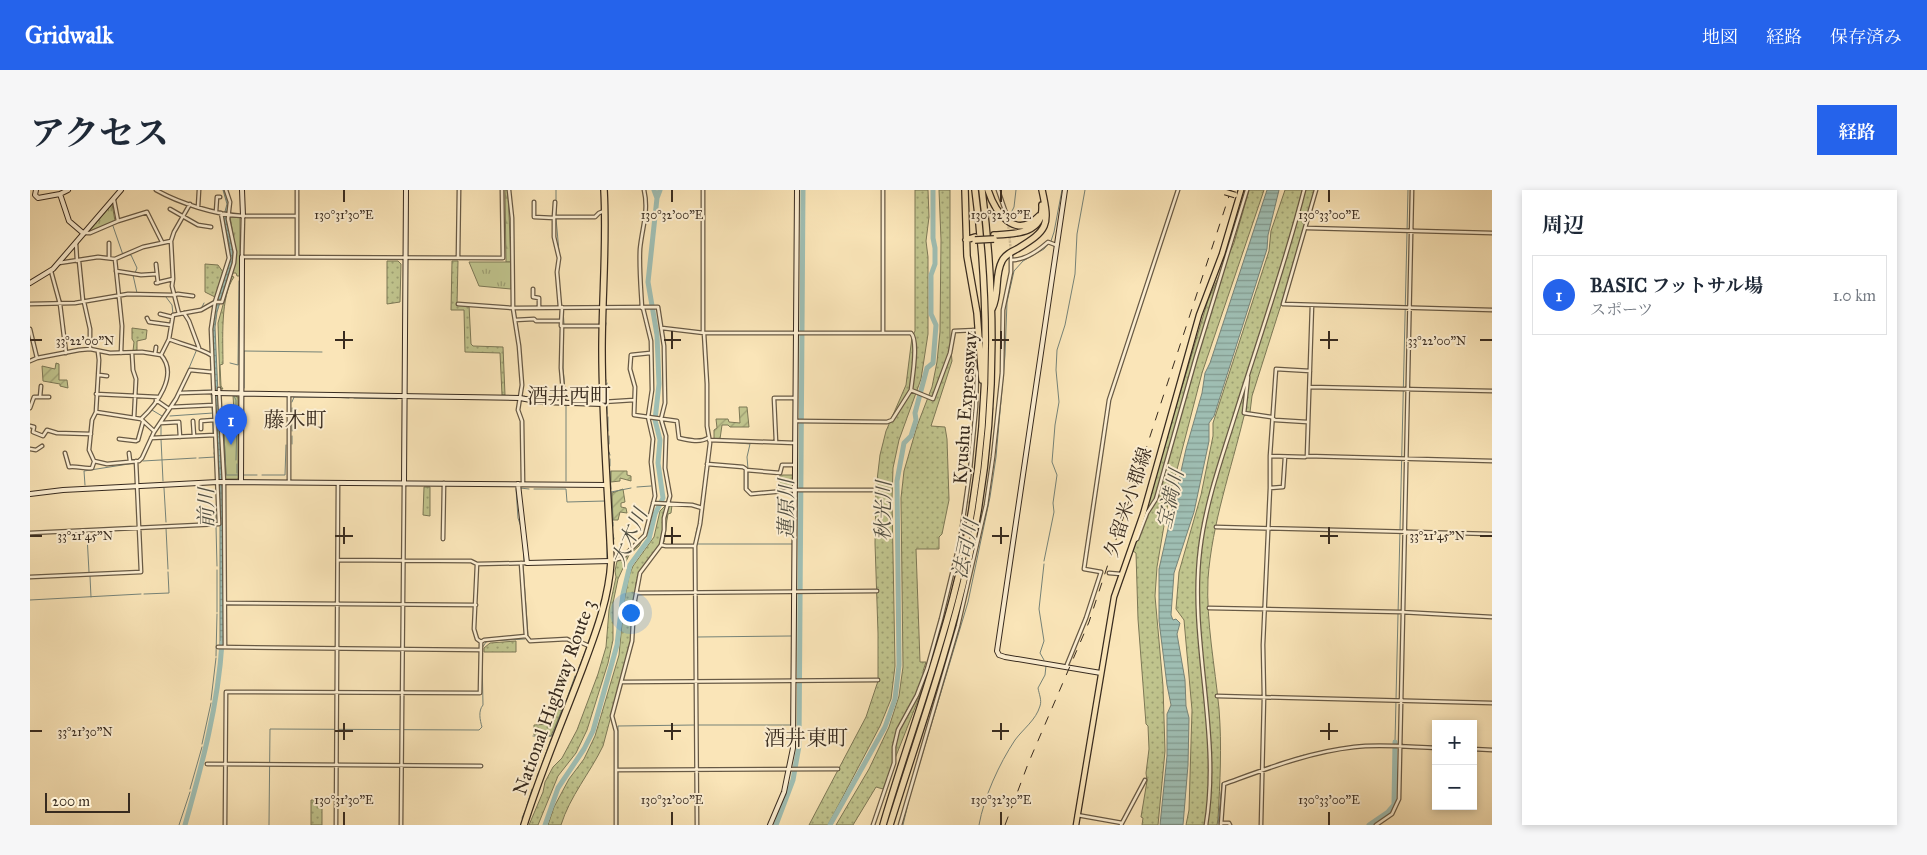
<!DOCTYPE html>
<html lang="ja">
<head>
<meta charset="utf-8">
<style>
	body { margin:0; font-family:"IM FELL Great Primer","Noto Serif JP",serif; background:#f6f6f7; color:#1f2937 }
	.controls { position:absolute; right:15px; bottom:15px; display:grid; overflow:hidden; border-radius:0px; box-shadow:0 2px 8px #0003 }
	.controls button { width:45px; height:45px; display:grid; place-items:center; padding:0; border:0; border-bottom:1px solid #e0e1e3; background:#fff; color:#1f2937; font:25px sans-serif }
	.scale { position:absolute; left:15px; bottom:12px; width:85px; box-sizing:border-box; padding-left:5px; border:2px solid #382b1f; border-top:0; font-size:14px; line-height:18px; white-space:nowrap; color:#382b1f; -webkit-text-stroke:4px #fceed1; paint-order:stroke }
	.you { position:absolute; left:600px; top:422px; width:18px; height:18px; margin:-12px; border:4px solid #fff; border-radius:50%; background:#1a73e8; box-shadow:0 0 0 8px #1a73e833 }
	.badge { display:grid; place-items:center; width:32px; height:32px; border-radius:50%; background:#2563eb; color:#fff; font-size:16px; font-weight:700 }
	.pin { position:absolute; translate:-50% -41px; filter:drop-shadow(0 1px 2px #0008) }
	.pin::after { content:''; position:absolute; top:26px; width:18px; height:15px; background:inherit; clip-path:polygon(0 0,100% 0,50% 100%) }
	.list { margin:0; padding:0; list-style:none }
	h2 { display:flex; justify-content:space-between; align-items:center; height:65px; margin:0; padding:0 20px; font-size:21px }
	h2 small { font-size:16px; font-weight:400; color:#747a83 }
	.list li { display:grid; grid-template-columns:32px 1fr auto; gap:15px; align-items:center; box-sizing:border-box; height:80px; margin:0 10px 10px; padding:0 10px; border:1px solid #e0e1e3; border-radius:0px }
	.list b { display:block; font-size:19px; white-space:nowrap }
	.list p { margin:0; font-size:16px; white-space:nowrap; color:#747a83 }
	.list em { font-size:16px; font-style:normal; color:#747a83 }
	.map { position:relative; flex:none; width:1462px; height:635px; overflow:hidden; border-radius:0px }
	header { display:flex; align-items:center; gap:30px; box-sizing:border-box; height:70px; padding:0 25px; background:#2563eb; color:#fff }
	header strong { font-size:24px }
	nav { display:flex; gap:28px; margin-inline-start:auto; font-size:18px }
	.intro { display:flex; align-items:center; justify-content:space-between; box-sizing:border-box; height:120px; padding:0 30px }
	h1 { margin:0; font-size:35px }
	.button { padding:12px 22px; border-radius:0px; background:#2563eb; color:#fff; font-size:18px; font-weight:700 }
	main { display:flex; gap:30px; padding:0 30px }
	aside { flex:1; background:#fff; border-radius:0px; box-shadow:0 2px 8px #0003 }
	.map>svg:first-child { display:block }
	.grass { fill:url(#grass-dots); stroke:#7c7856 }
	.forest { fill:url(#forest-firs); stroke:#7c7856 }
	.park { fill:url(#park-tufts); stroke:#7c7856 }
	.garden { fill:url(#garden-furrows); stroke:#7c7856 }
	.pitch { fill:#c0c48d; stroke:#7c7856 }
	.water { fill:url(#water-rules); stroke:#768378 }
	.lines { fill:none; stroke-linecap:round; stroke-linejoin:round }
	.stream { stroke:#768378; stroke-width:1 }
	.river { stroke:#9fbeb3; stroke-width:5 }
	.street-tunnel { stroke:#d3c099; stroke-width:2.5; stroke-dasharray:2.5 1; stroke-linecap:butt }
	.street-casing { stroke:#685a45; stroke-width:5 }
	.secondary-casing { stroke:#382b1f; stroke-width:6 }
	.primary-casing { stroke:#382b1f; stroke-width:7 }
	.highway-casing { stroke:#382b1f; stroke-width:8 }
	.street { stroke:#fceed1; stroke-width:2.5 }
	.secondary { stroke:#fceed1; stroke-width:4 }
	.primary { stroke:#fae5b8; stroke-width:4.5 }
	.highway { stroke:#fae5b8; stroke-width:5.5 }
	.rail { stroke:#382b1f; stroke-width:1; stroke-dasharray:9 9; stroke-linecap:butt }
	.primary-bridge-casing { stroke:#382b1f; stroke-width:7; stroke-linecap:butt }
	.highway-bridge-casing { stroke:#382b1f; stroke-width:8; stroke-linecap:butt }
	.primary-bridge { stroke:#fae5b8; stroke-width:4.5 }
	.highway-bridge { stroke:#fae5b8; stroke-width:5.5 }
	.ticks { fill:none; stroke:#382b1f; stroke-width:2 }
	.labels { text-anchor:middle; dominant-baseline:central; stroke-width:4; stroke-linejoin:round; paint-order:stroke }
	.street-label { font-size:19px; fill:#382b1f; stroke:#fceed1 }
	.water-label { font-size:20px; font-style:italic; fill:#525044; stroke:#fceed1 }
	.quarter-label { font-size:21px; fill:#382b1f; stroke:#fceed1 }
	.ticks-label { font-size:12px; text-anchor:middle; fill:#382b1f; stroke:#fceed1; stroke-width:4; stroke-linejoin:round; paint-order:stroke }
</style>
</head>
<body>
<header>
<strong>Gridwalk</strong>
<nav><a>地図</a><a>経路</a><a>保存済み</a></nav>
</header>
<div class="intro"><h1>アクセス</h1><a class="button">経路</a></div>
<main>
<div class="map">
<svg width="1462" height="635" viewBox="0 0 1462 635">
	<defs>
		<pattern id="grass-dots" width="8" height="8" patternUnits="userSpaceOnUse" patternTransform="scale(1.25)"><rect width="8" height="8" fill="#c0c48d"/><path d="M2 2h.1M6 6h.1" fill="none" stroke="#9d9f73" stroke-width="1.8" stroke-linecap="round"/></pattern>
		<pattern id="forest-firs" width="22" height="20" patternUnits="userSpaceOnUse" patternTransform="scale(1.25)"><rect width="22" height="20" fill="#c0c48d"/><path d="M5 1l3.5 6h-7zM16 11l3.5 6h-7z" fill="#9d9f73"/></pattern>
		<pattern id="park-tufts" width="24" height="20" patternUnits="userSpaceOnUse" patternTransform="scale(1.25)"><rect width="24" height="20" fill="#c0c48d"/><path d="M3 7l-1-3M5 7V3M7 7l1-3M15 17l-1-3M17 17v-4M19 17l1-3" fill="none" stroke="#9d9f73"/></pattern>
		<pattern id="garden-furrows" width="10" height="10" patternUnits="userSpaceOnUse" patternTransform="scale(1.25)"><rect width="10" height="10" fill="#c0c48d"/><path d="M-1 1l2-2M0 10L10 0M9 11l2-2" fill="none" stroke="#9d9f73"/></pattern>
		<pattern id="water-rules" width="6" height="5" patternUnits="userSpaceOnUse" patternTransform="scale(1.25)"><rect width="6" height="5" fill="#9fbeb3"/><path d="M0 2.5h6" fill="none" stroke="#839b91"/></pattern>
	</defs>
	<rect width="100%" height="100%" fill="#fae5b8"/>
	<filter id="stains"><feTurbulence type="fractalNoise" baseFrequency=".004" numOctaves="4"/><feColorMatrix values="0 0 0 0 .2 0 0 0 0 .09 0 0 0 0 .02 0 0 0 .5 -.17"/></filter>
	<radialGradient id="worn" r=".72"><stop offset=".6" stop-color="#630" stop-opacity="0"/><stop offset="1" stop-color="#630" stop-opacity=".3"/></radialGradient>
	<path class="grass" d="M885,0H898L899,27L896,51L898,67V144L891,189L869,250L863,278L862,309L865,476L861,509L850,536L798,635H779L836,527L848,491V443L845,353L846,299L850,265L856,241L876,195L882,147L885,141Z
		M909,0H920V149L922,171L901,236L915,237L917,249L919,310L912,344L909,347V359H886L890,472H896L893,481L896,485L890,505L853,599L846,597L823,635H806L839,579L859,537L869,506L873,477L871,308L874,281L887,236L902,197L907,172L910,142L911,50Z
		M1219,0H1234L1172,183L1137,318L1127,377L1125,406L1133,496L1135,561L1128,635H1112L1113,628L1111,627L1117,591L1116,583L1119,559L1118,536L1116,534L1108,429L1106,363L1103,361L1178,110L1204,53Z
		M1255,0H1285L1263,77L1222,206L1220,222L1214,226C1201,280 1182,333 1178,389C1176,432 1185,476 1189,519C1192,556 1190,592 1188,629L1187,635H1156L1159,620L1162,520L1154,430L1146,419L1149,382L1171,305L1183,246V233L1239,61L1241,41Z
		M357,71H368L371,74L370,112L357,114Z
		M422,71H428L427,115H439L441,154L443,156L473,157L475,205H472L470,163L435,162L434,120H421Z
		M175,74L188,75L193,82L185,107L175,102Z
		M201,86L204,87C190,106 193,151 193,174L190,175L191,196L193,199H191L190,195L188,133Z
		M102,138L117,140L116,149L107,151V160L103,161L104,152L102,149Z
		M203,205L208,207V225L193,226L196,284L194,285L192,224L204,223Z
		M394,297H400V326L393,325Z
		M642,315L641,323L638,324C636,333 636,343 634,352L630,354L610,381L606,393L601,451L573,556C560,583 540,606 531,635H518L524,617L539,589L554,569L565,546L589,465L594,412L599,386L603,376L624,347L630,321L635,316Z
		M615,345L609,356L599,365L588,389L583,413V450L578,473L557,540L546,563L528,586L508,635H499L513,602L515,592L523,577L532,568L547,540L568,484L576,457L579,420L586,387L585,381L587,371C595,368 608,352 615,345Z
		M486,451V462H454V458L460,453Z
		M523,519L532,520L521,546L504,545V535L523,534Z
		M281,610H292V635H281Z"/>
	<path class="forest" d="M475,0H478L481,72H476Z"/>
	<path class="park" d="M82,14L85,31L60,41V40Z
		M200,27H210V86H207L206,83H202L206,62Z
		M439,72H481V99L449,96Z"/>
	<path class="garden" d="M26,173L29,174V190H37L38,198L30,196V194L13,191L12,176L25,179Z
		M709,217H717L719,237H700L698,235H692L690,249H684V240L687,238L686,229H698L699,232L710,233Z
		M581,281H597V285L601,286V291L590,288V291L581,292Z
		M750,285H765V297L748,301L747,296L749,294Z
		M593,299L595,312L591,313V317L596,318L597,323L590,322L588,330H583L582,303Z"/>
	<path class="pitch" d="M193,225H208V288L207,289H194L196,284Z"/>
	<path class="water" d="M193,0H195L199,12L196,27L203,61V71L187,122L185,137L192,294L194,437L193,456H190V302L182,140L185,119L200,68L199,53L193,29L197,14Z
		M1237,0H1249L1238,45L1237,59L1184,226L1179,233V251L1164,322L1144,383L1141,425L1143,430L1146,429L1150,433L1147,444L1155,490L1156,516L1159,528L1158,575L1153,635H1130L1137,566V524L1141,515L1137,495L1129,431V379L1156,259L1172,203L1175,183L1180,173Z"/>
	<g class="lines">
		<path class="stream" d="M526,25V0
			M979,27L984,17L986,0
			M526,28L529,62
			M83,36L93,65
			M100,65H101L107,78L105,83
			M528,81L531,114
			M103,85L107,103
			M136,107L142,115L143,124
			M171,119L174,113
			M533,119L534,134
			M533,138V178L536,211
			M575,140L576,133
			M575,144V156
			M575,159V180
			M200,173L208,175L209,91
			M157,183L167,159
			M575,186L576,191
			M577,193V209
			M214,198V161L292,162
			M158,201L181,200
			M181,204L182,213
			M494,206L500,208
			M302,207L319,208
			M324,208L367,209
			M506,209L524,211
			M262,212L264,207H296
			M577,213V224
			M536,216V291
			M182,218L183,228
			M122,220L132,226
			M140,226L183,223
			M578,227V241
			M183,232V243
			M131,236V247
			M262,241V218
			M579,246V254
			M184,247V258
			M131,249L133,291
			M700,252L720,254L717,267L718,279
			M262,254V246
			M579,262L580,265
			M169,268L185,267L184,263
			M580,269V276
			M185,270L186,287
			M206,270L207,228
			M113,271L166,268
			M207,274V283
			M580,281L581,299
			M718,282V298L721,303L726,302
			M196,284L193,225L206,224V210L204,206
			M195,285H208
			M214,285H227
			M232,285H255L256,255
			M55,295L54,281L105,273
			M607,297L621,296
			M134,298L136,332
			M490,298L499,299
			M486,299L488,328L492,340
			M504,299H536L537,312L575,311L576,324
			M186,316L187,311
			M186,321V332
			M583,330L581,302L601,298
			M583,332V336
			M186,336L187,376
			M136,338L138,379
			M583,344L584,349
			M57,345L59,382
			M577,353V369
			M493,354L494,371
			M667,354H763
			M649,355H664L667,338
			M1014,371L1024,322L1023,313L1027,285L1022,272L1025,235L1029,212L1026,180L1027,160L1035,135L1045,84L1047,44L1055,0
			M1014,374L1009,419L1014,451L1010,463L1014,470
			M187,380V422
			M60,386L61,407
			M114,404L139,403L138,382
			M0,410L111,404
			M667,447L761,446
			M558,453L560,448
			M452,458L456,452L460,451L495,449L498,446L493,376
			M186,466L187,424
			M548,480L557,457
			M181,510L186,468
			M535,514L545,486
			M668,535H762
			M503,546H522L532,520
			M1365,552L1378,0
			M172,554L181,513
			M512,574L521,549
			M588,578V536L665,535
			M1234,578L1274,565
			M888,579L938,412L960,307L966,267L975,165L977,112L984,81L993,71L1014,59L1021,51L1024,42L1032,0
			M588,582V635
			M507,586L510,580
			M160,599L172,557
			M497,615L502,599
			M492,628L495,621
			M149,635L160,602
			M239,635L240,539L449,540L452,537C450,530 448,521 453,515L452,467
			M873,635L882,597
			M949,635C954,607 969,574 985,550C993,539 1006,530 1010,516C1012,510 1009,504 1008,498L1015,485L1016,476
			M1188,635L1192,593L1230,580"/>
		<path class="river" d="M627,8L630,0
			M155,635C172,575 188,516 192,453
			M515,635L528,598L554,559L563,541L587,455L593,404L600,375L619,349L625,324L633,308L628,273L630,250L625,230L629,194L627,145L618,92L627,8L624,0
			M746,635L763,590L769,556L773,0
			M800,635L855,537L865,509L869,475L867,291L874,253L881,246L886,230L885,223L897,178L903,173L906,135L901,124V85L905,74V58L903,48V0
			M1339,635L1358,622L1364,615L1365,552"/>
		<path class="street-tunnel" d="M978,33L981,62
			M949,217L964,219
			M938,312L953,315"/>
		<g class="street-casing">
			<path id="street" d="M126,0C149,13 186,25 213,26
				M479,0L482,28L483,118L489,156L492,195L488,220L492,231L493,294
				M968,0L977,26
				M1286,0L1253,114L1462,120
				M84,10L88,31
				M504,12V27L524,28
				M525,12L524,27H565L569,23L574,21
				M168,17L169,0
				M140,19L168,35L181,37
				M186,22L187,7H190
				M267,26H213L212,67L473,68L472,0
				M524,27V47L529,68L527,82L530,117
				M1277,38L1462,43
				M55,43H60L88,31L117,22L132,52
				M46,53L47,71
				M79,53V68
				M267,67V0
				M428,68L429,0
				M85,69L92,136L91,163
				M982,70C995,70 1009,60 1018,52L1026,55
				M49,71L53,111
				M29,73L68,67L85,69L113,57L141,51
				M126,74L128,93
				M21,81L30,114L36,163
				M86,81L111,85L127,84
				M126,93L143,89
				M503,99V107L509,108V117
				M144,105L148,104L163,106
				M54,112L60,139V159
				M0,114L45,113L98,104L144,105
				M428,114L483,118L628,117L634,156L635,213L631,229L636,246L635,278L640,306L634,328V340L631,355
				M532,117L531,136H572
				M612,118C611,99 609,78 610,59C612,38 619,21 614,0
				M154,123L159,131L169,158
				M130,124L142,127
				M149,124L142,96L143,89L141,51L144,42L160,14
				M117,128L119,132L141,135
				M485,130L504,129L506,131H531
				M532,136L531,178L534,213
				M632,138L674,143H881C889,151 882,189 881,200L903,209L920,163L924,141L947,140
				M0,139L7,168
				M673,143V0
				M853,143V0
				M139,149C153,155 168,157 181,165
				M68,162L69,170L66,222L62,230L59,260L64,271L77,274L109,271L112,268L124,242L146,209L160,180L181,182
				M102,163L103,180L106,189L104,228
				M620,163L601,165L600,179L605,197L604,225L647,231L649,248C658,250 670,253 678,248
				M125,164L126,157
				M131,165L139,149L143,125L171,120L185,112H192L204,73L205,62L198,29L200,12L196,0
				M0,171L7,168L49,160L60,159L80,163L112,162L131,165C149,185 126,215 111,229
				M69,185L77,186
				M1218,187L1214,223L1241,227L1245,230L1277,232
				M1280,197L1462,201
				M189,199L194,292L195,457
				M150,203L182,202
				M66,204L128,207
				M10,207L11,196
				M126,210L139,219
				M573,212L604,210
				M141,217L184,215
				M0,218L4,207H19
				M66,222L111,229L124,241
				M163,231L164,246
				M767,231L857,232L862,230L881,200
				M131,233L149,232L150,247
				M0,236L4,237L3,242L13,246L17,240L27,243L61,244
				M171,239V231L184,230
				M121,248L185,245
				M89,249L106,251L108,250L113,232
				M679,250L765,253
				M746,252L744,208H765
				M0,259L6,260L12,256
				M35,263L39,277C48,276 54,279 62,278L64,272
				M99,263L100,271
				M1240,266L1246,179L1280,181
				M1277,266L1462,271
				M677,274L713,277L716,279V299L721,304L766,300H847
				M716,280L750,283L752,275H765
				M259,292V204
				M1240,298L1253,297L1255,267
				M623,313L662,315L672,318
				M1186,337L1462,344
				M0,343L189,334L181,139L185,112L199,68L191,23
				M413,349L414,293
				M1104,351L1107,349L1117,323L1126,309L1166,167L1217,0
				M308,370L441,371L447,374L497,373
				M582,370L592,368L615,345L625,306L621,272L623,249L618,227L622,200L621,151L613,118
				M491,373L496,446L500,451L537,449L545,453L550,452L559,456
				M1079,383L1091,384
				M0,387L111,382L106,271
				M606,403L847,401
				M196,413L446,415
				M1179,418L1370,422L1462,427
				M451,452L454,450L496,446
				M188,457L450,460
				M1036,477L1056,428L1071,382L1054,379L1079,210L1148,0
				M592,492L848,490
				M1187,506L1462,513
				M1443,559L1462,560
				M177,574L451,576
				M586,580L808,579
				M1047,625L1092,633
				M1191,633H1199L1200,635
				M195,635L196,502L450,503L451,452L447,449L444,439L447,374
				M306,635L308,293
				M371,635L374,294
				M586,635V541L582,526L602,451L604,415L610,383L631,355L636,356H665
				M667,635L665,356L670,334L680,253L677,236V194L674,143
				M843,635L864,573V557L868,540L887,505L897,479L911,429L930,351L940,280L946,217L947,183L944,174L943,140
				M870,635L928,436L956,315L963,267L972,183L973,120L981,82V66
				M1091,635L1115,590
				M1176,635C1191,543 1159,451 1170,360C1175,317 1189,276 1202,235C1226,157 1254,79 1274,0
				M1191,635L1194,594C1236,579 1279,562 1324,557C1351,554 1379,557 1406,558
				M1231,635L1234,507L1233,455L1240,298V266L1275,267L1277,266L1282,115
				M1346,635L1362,624L1369,609L1382,0"/>
		</g>
		<g class="secondary-casing">
			<path id="secondary" d="M6,0L5,5L8,8L30,4L38,0
				M212,0L213,26
				M1035,0L967,461L969,465L975,467L1071,483
				M30,4L39,31L53,43
				M0,93L23,79L91,0
				M184,203L490,208L511,212L573,214
				M211,292L212,67
				M374,293L376,0
				M488,294L497,373L581,371
				M0,304L33,300L188,292L577,295
				M740,635L754,602L763,558L767,0"/>
		</g>
		<g class="primary-casing">
			<path id="primary" d="M1046,635L1084,407L1113,324L1169,125L1192,64L1211,0"/>
		</g>
		<g class="highway-casing">
			<path id="highway" d="M935,0L937,66L947,123L952,190
				M958,0C965,22 985,51 1009,26
				M964,45C985,44 1014,44 1012,15
				M936,50L945,47
				M962,119C970,104 964,86 972,71C975,65 981,62 987,59C1018,40 1020,36 1012,0
				M494,635C511,581 533,530 553,477C566,442 579,408 581,371C578,301 572,230 572,160C572,107 577,53 574,0
				M853,635C875,559 903,485 923,408C958,275 963,136 945,0
				M860,635C887,548 918,462 938,373C965,251 968,124 952,0"/>
		</g>
		<use href="#street" class="street"/>
		<use href="#secondary" class="secondary"/>
		<use href="#primary" class="primary"/>
		<use href="#highway" class="highway"/>
		<path class="rail" d="M975,635L998,574L1059,432L1201,0"/>
		<g class="primary-bridge-casing">
			<path id="primary-bridge" d="M1195,2L1205,5"/>
		</g>
		<g class="highway-bridge-casing">
			<path id="highway-bridge" d="M945,50L964,49"/>
		</g>
		<use href="#primary-bridge" class="primary-bridge"/>
		<use href="#highway-bridge" class="highway-bridge"/>
	</g>
	<path class="ticks" d="M314,0V12M642,0V12M971,0V12M1299,0V12M314,141V159M642,141V159M971,141V159M1299,141V159M0,150H12M305,150H323M634,150H651M962,150H979M1290,150H1308M1450,150H1462M314,337V354M642,337V354M971,337V354M1299,337V354M0,346H12M305,346H323M634,346H651M962,346H979M1290,346H1308M1450,346H1462M314,533V550M642,533V550M971,533V550M1299,533V550M0,541H12M305,541H323M634,541H651M962,541H979M1290,541H1308M314,622V635M642,622V635M971,622V635M1299,622V635"/>
	<g class="labels">
		<g class="street-label">
			<text transform="translate(935 218) rotate(-86)">Kyushu Expressway</text>
			<text transform="translate(1098 312) rotate(-72)">久留米小郡線</text>
			<text transform="translate(524 507) rotate(-70)">National Highway Route 3</text>
		</g>
		<g class="water-label">
			<text transform="translate(1140 309) rotate(-77)">宝満川</text>
			<text transform="translate(176 318) rotate(-90)">前川</text>
			<text transform="translate(756 319) rotate(-90)">蓮原川</text>
			<text transform="translate(853 321) rotate(-89)">秋光川</text>
			<text transform="translate(599 347) rotate(-66)">大木川</text>
			<text transform="translate(935 359) rotate(-78)">法司川</text>
		</g>
		<g class="quarter-label">
			<text x="539" y="206">酒井西町</text>
			<text x="265" y="230">藤木町</text>
			<text x="776" y="548">酒井東町</text>
		</g>
	</g>
	<g class="ticks-label">
		<text x="314" y="29">130°31'30"E</text>
		<text x="642" y="29">130°32'00"E</text>
		<text x="971" y="29">130°32'30"E</text>
		<text x="1299" y="29">130°33'00"E</text>
		<text x="55" y="155">33°22'00"N</text>
		<text x="1407" y="155">33°22'00"N</text>
		<text x="55" y="350">33°21'45"N</text>
		<text x="1407" y="350">33°21'45"N</text>
		<text x="55" y="546">33°21'30"N</text>
		<text x="314" y="614">130°31'30"E</text>
		<text x="642" y="614">130°32'00"E</text>
		<text x="971" y="614">130°32'30"E</text>
		<text x="1299" y="614">130°33'00"E</text>
	</g>
	<rect width="100%" height="100%" filter="url(#stains)"/>
	<rect width="100%" height="100%" fill="url(#worn)"/>
</svg>
<div class="controls">
<button>+</button>
<button>−</button>
</div>
<div class="scale">200 m</div>
<div class="you"></div>
<div class="pin badge" style="left:201px;top:255px">1</div>
</div>
<aside>
<h2>周辺<small></small></h2>
<ul class="list">
<li><span class="badge">1</span><div><b>BASIC フットサル場</b><p>スポーツ</p></div><em>1.0 km</em></li>
</ul>
</aside>
</main>
</body>
</html>
